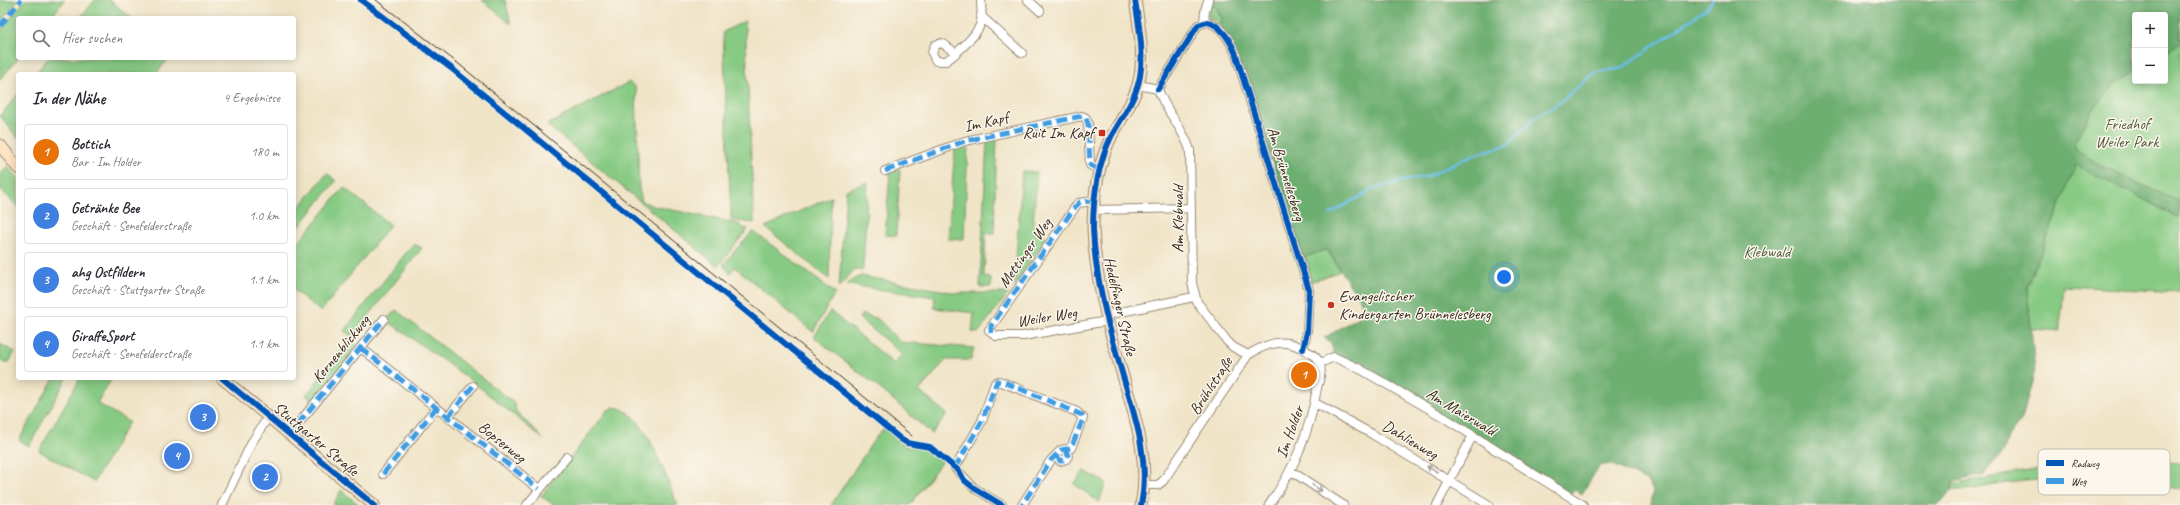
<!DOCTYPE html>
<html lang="de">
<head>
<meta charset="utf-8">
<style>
	body { margin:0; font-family:Caveat,sans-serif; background:#f7f7f7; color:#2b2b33 }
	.controls { position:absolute; right:12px; top:12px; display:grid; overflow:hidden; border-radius:4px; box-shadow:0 2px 10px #0003 }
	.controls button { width:36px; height:36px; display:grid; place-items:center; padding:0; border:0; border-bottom:1px solid #e1e1e2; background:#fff; color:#2b2b33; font:20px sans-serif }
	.you { position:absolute; left:1504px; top:277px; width:14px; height:14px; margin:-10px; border:3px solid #fff; border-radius:50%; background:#1a73e8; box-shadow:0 0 0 6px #1a73e833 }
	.badge { display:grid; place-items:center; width:26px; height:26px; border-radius:50%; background:#d93025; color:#fff; font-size:13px; font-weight:700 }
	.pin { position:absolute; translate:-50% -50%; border:2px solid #fff; box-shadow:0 1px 4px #0006 }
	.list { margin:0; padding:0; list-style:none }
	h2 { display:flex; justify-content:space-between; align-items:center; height:52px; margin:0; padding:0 16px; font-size:17px }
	h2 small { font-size:13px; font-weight:400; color:#7c7c81 }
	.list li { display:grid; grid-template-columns:26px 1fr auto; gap:12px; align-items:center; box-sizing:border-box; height:56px; margin:0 8px 8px; padding:0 8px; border:1px solid #e1e1e2; border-radius:4px }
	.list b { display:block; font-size:15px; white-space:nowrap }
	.list p { margin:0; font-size:13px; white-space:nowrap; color:#7c7c81 }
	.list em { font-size:13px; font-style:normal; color:#7c7c81 }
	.icon { flex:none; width:22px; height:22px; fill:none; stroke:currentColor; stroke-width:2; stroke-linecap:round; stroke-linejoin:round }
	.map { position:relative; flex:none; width:2180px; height:505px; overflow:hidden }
	.search { position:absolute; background:#fff; box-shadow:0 2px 10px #0003; left:16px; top:16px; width:280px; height:44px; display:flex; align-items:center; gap:10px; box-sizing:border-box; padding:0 14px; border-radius:4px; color:#7c7c81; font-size:15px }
	.panel { position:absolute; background:#fff; box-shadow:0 2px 10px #0003; left:16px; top:72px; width:280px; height:308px; border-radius:4px }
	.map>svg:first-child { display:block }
	.green { fill:#87ca83; stroke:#617a50 }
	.forest { fill:#6dae71; stroke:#546c48 }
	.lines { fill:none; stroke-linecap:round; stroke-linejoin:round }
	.stream { stroke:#6ac0e7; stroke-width:2.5 }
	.street-casing { stroke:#968772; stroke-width:10 }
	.secondary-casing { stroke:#968772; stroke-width:13 }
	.street { stroke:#fff; stroke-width:8 }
	.secondary { stroke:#fee4c5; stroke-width:11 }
	.tram { stroke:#3b2a1e; stroke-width:1 }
	.quiet { stroke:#3f9ce0; stroke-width:5; stroke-dasharray:10 5; stroke-linecap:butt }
	.cycleway-casing { stroke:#fbf7ec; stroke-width:8 }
	.cycleway { stroke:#0057b8; stroke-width:6 }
	.oneway { stroke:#a79f9a }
	.poi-dot { fill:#c8321e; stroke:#fbf7ec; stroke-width:1.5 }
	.labels { text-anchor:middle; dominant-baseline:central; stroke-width:3; stroke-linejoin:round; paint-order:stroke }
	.street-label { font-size:16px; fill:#3b2a1e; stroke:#fbf7ec }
	.park-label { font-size:16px; fill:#525a3c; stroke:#fbf7ec }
	.poi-label { font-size:16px; fill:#3b2a1e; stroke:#fbf7ec; text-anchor:end }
	.key { fill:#fbf7ec; stroke:#c1baae; stroke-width:1 }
	.key-label { font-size:11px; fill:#3b2a1e }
</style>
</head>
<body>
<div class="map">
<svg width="2180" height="505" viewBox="0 0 2180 505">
	<rect width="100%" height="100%" fill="#fbf7ec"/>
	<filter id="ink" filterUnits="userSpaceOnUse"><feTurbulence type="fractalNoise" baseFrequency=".025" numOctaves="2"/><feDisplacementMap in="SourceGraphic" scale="8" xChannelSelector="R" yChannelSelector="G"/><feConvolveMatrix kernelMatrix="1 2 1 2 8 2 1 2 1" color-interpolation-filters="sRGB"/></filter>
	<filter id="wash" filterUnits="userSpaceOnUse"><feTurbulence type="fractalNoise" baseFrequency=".012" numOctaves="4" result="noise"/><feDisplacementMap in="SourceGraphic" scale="16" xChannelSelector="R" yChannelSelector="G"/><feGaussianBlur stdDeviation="0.9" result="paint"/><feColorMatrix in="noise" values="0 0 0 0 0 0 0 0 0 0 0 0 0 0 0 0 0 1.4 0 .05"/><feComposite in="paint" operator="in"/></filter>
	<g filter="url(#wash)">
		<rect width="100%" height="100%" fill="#f0e4c7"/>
		<path class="green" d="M0,0H18L0,22Z
			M25,0H65L50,18H18V58L0,80V31Z
			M95,0H109L132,18H80Z
			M482,0H505L511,24Z
			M1210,2L1216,7L1222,19L1219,24L1208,16Z
			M745,21L754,223L731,220L723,32Z
			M2180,28V292L2064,286L2060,331L2031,329L2027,288L2076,165L2060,137L2135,59V81H2165V37Z
			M48,58H169L156,74H35Z
			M629,82L636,88L639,189L642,201L653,206L740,224V227L748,229L718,266L547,125Z
			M18,94V138L0,116Z
			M997,137L994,233H986L984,277L991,278V287H980L987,139Z
			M968,143L964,239H948L955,147Z
			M8,166L18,178V207L0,189V174Z
			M900,169L896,236L885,235L890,172Z
			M1022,171L1037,172L1033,224L1046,238L1014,287Z
			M327,173L336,181L294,233V214Z
			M868,182L863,269L853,271L839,287L846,190Z
			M344,187L390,225L321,312L294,290V248Z
			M831,197L829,279L765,227Z
			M753,231L835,293L813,332L735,267L730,273L724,267V263Z
			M413,244L422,248L352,337L344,331Z
			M1327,249L1340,271L1311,282L1303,258Z
			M861,276L957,293H1009L978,333L972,332L974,313L934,308L935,297L847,285L852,280Z
			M396,310L515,404L516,411L543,439L472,381L386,320Z
			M830,311L894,364L902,354L859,318L862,314L878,319L900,342L974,348L971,360H946L919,391L947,414L932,434L883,391L814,337Z
			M350,340L358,346L313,401L306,395Z
			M0,344L15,352L8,364L0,360Z
			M54,378H67L29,446L19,440Z
			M80,378H112L97,403L129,422L94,482L39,451Z
			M613,407C646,408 665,479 678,505H554L541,496L607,411Z
			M884,428L905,446L926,447L942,461L910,505H831L876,437Z
			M2153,461L2180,463V490C2127,476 2070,476 2016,482C1995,484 1973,491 1952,490L1953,485C2018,471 2086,461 2153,461Z
			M1084,471L1106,483L1099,502L1074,484Z
			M341,490L359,505H333Z"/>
		<path class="forest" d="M1210,0H2180V43L2165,52V15H2135V70L2113,87L2092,110L2074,143L2076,150L2109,170L2180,202V218L2076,165L2027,288L2035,370L2022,419L2008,437L2004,451L1983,475L1953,482L1952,490L1937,505H1651L1653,491L1647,481L1610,464L1599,466L1582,494L1575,490L1571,494L1334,355L1331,342L1324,338L1367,312L1327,249L1303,258L1251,95L1219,24L1222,19L1216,7L1210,2Z"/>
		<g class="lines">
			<path class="stream" d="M1330,214L1373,189L1398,182L1428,176L1470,156L1507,145L1535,117L1558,104L1594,73L1622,68L1707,8L1713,0"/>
		</g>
	</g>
	<g filter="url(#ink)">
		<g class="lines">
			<g class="street-casing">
				<path id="street" d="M1028,0L1040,11
					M981,16L1022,53
					M1204,22L1205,11L1208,0
					M956,53L942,43L935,45L932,53L936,61H946C956,54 976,36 980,25C983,18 981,8 981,0
					M1138,85L1158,89C1165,111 1183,127 1190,150L1192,283L1197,302L1227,341L1233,347L1248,355
					M1158,89L1198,25L1207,22C1220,24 1230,40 1235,52L1309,290L1307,332L1303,349
					M885,171L965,141L1082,116L1086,118L1088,124L1090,165L1099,170
					M1094,201L1078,203L989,330L996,336H1023L1107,321
					M1094,210L1191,208
					M1106,315L1194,297
					M361,348L539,489
					M1320,363L1334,357L1360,369L1445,418L1583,505
					M1315,403L1372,434L1489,505
					M448,417L473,386
					M289,435L384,319
					M1057,456L1060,461L1066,459L1068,456L1066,450
					M1291,471L1343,505
					M383,474L436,408
					M1144,485H1158L1163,481L1248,355C1262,346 1281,338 1297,346C1305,350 1315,354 1319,362C1323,369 1319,380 1317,388C1310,431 1294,470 1269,505
					M222,505L252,442L268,417
					M527,505L567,457
					M1002,505L974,488L955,468L982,421L995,383L999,381L1077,412L1083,418L1071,448L1061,450L1051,460L1022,505
					M1437,505L1473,435"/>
			</g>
			<g class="secondary-casing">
				<path id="secondary" d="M1135,0C1139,26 1145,55 1139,81C1134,101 1122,118 1112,135C1097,165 1093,196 1093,229C1095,276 1107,321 1120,366C1133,411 1151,458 1141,505
					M0,145L18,168
					M222,378L374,505"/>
			</g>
			<use href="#street" class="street"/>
			<use href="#secondary" class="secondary"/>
			<path class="tram" d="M376,0L460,65L912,436"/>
			<path class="quiet" d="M0,26L21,0
				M885,171L965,141L1082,116L1086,118L1088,124L1090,165L1099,170
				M991,333V326L1075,207L1080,202L1094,201
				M361,348L539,489
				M448,417L473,386
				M289,435L384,319
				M1057,456L1060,461L1066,459L1068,456L1066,450
				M955,468L982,421L997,381L1004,382L1082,415L1083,419L1071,448L1061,450L1051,460L1022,505
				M383,474L436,408"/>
			<g class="cycleway-casing">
				<path id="cycleway" d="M361,0L451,68L902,440L907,443L930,447L959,471L964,480L974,488L1002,505
					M1135,0C1139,26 1145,55 1139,81C1134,101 1122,118 1112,135C1097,165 1093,196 1093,229C1095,276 1107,321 1120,366C1133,411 1151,458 1141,505
					M1158,89L1198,25L1207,22C1220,24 1230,40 1235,52L1309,290L1307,332L1303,349
					M222,378L374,505"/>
			</g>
			<use href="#cycleway" class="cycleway"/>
		</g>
		<defs><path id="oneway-shaft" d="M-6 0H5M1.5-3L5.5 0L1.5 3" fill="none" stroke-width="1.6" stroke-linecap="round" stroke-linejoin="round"/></defs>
		<g class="oneway">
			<use href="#oneway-shaft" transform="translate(1432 469) rotate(-150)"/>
			<use href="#oneway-shaft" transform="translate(1317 488) rotate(34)"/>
		</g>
	</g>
	<g class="poi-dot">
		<rect x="1098" y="129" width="8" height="8" rx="2"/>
		<circle cx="1331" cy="305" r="4"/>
	</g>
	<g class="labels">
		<g class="street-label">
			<text transform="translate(986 122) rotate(-13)">Im Kapf</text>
			<text transform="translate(1286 174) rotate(73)">Am Brünnelesberg</text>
			<text transform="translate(1178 219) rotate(-90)">Am Klebwald</text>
			<text transform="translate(1025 253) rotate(-55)">Mettinger Weg</text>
			<text transform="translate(1120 306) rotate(77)">Hedelfinger Straße</text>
			<text transform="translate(1047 317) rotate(-9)">Weiler Weg</text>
			<text transform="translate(341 349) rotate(-51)">Kernenblickweg</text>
			<text transform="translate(1211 386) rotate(-57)">Brühlstraße</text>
			<text transform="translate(1461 412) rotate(31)">Am Maierwald</text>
			<text transform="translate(1290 432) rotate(-70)">Im Holder</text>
			<text transform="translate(316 439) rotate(40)">Stuttgarter Straße</text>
			<text transform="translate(1410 440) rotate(31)">Dahlienweg</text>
			<text transform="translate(502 442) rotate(39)">Bopserweg</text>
		</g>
		<g class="park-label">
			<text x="2127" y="124">Friedhof<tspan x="2127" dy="18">Weiler Park</tspan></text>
			<text x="1767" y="252">Klebwald</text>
		</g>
		<g class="poi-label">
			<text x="1094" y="133">Ruit Im Kapf</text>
			<text x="1339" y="296" text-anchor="start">Evangelischer<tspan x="1339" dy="18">Kindergarten Brünnelesberg</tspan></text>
		</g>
	</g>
	<rect x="2038" y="449" width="132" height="46" rx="6" class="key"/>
	<rect x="2046" y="460" width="18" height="6" fill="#0057b8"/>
	<rect x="2046" y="478" width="18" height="6" fill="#3f9ce0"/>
	<g class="key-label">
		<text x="2071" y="467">Radweg</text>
		<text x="2071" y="485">Weg</text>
	</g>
</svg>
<div class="controls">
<button>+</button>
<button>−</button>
</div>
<div class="you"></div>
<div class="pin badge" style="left:1304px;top:375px;background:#e8710a">1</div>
<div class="pin badge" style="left:265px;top:477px;background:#3f7fe0">2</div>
<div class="pin badge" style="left:203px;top:417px;background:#3f7fe0">3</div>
<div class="pin badge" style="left:177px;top:456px;background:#3f7fe0">4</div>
<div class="search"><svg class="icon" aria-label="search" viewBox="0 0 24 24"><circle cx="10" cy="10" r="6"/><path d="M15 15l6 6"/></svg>Hier suchen</div>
<section class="panel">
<h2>In der Nähe<small>4 Ergebnisse</small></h2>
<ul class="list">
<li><span class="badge" style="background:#e8710a">1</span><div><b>Bottich</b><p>Bar · Im Holder</p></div><em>180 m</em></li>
<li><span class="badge" style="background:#3f7fe0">2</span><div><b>Getränke Bee</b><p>Geschäft · Senefelderstraße</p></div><em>1.0 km</em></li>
<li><span class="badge" style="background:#3f7fe0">3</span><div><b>ahg Ostfildern</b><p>Geschäft · Stuttgarter Straße</p></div><em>1.1 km</em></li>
<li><span class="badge" style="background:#3f7fe0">4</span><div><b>GiraffeSport</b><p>Geschäft · Senefelderstraße</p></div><em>1.1 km</em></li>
</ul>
</section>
</div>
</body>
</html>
